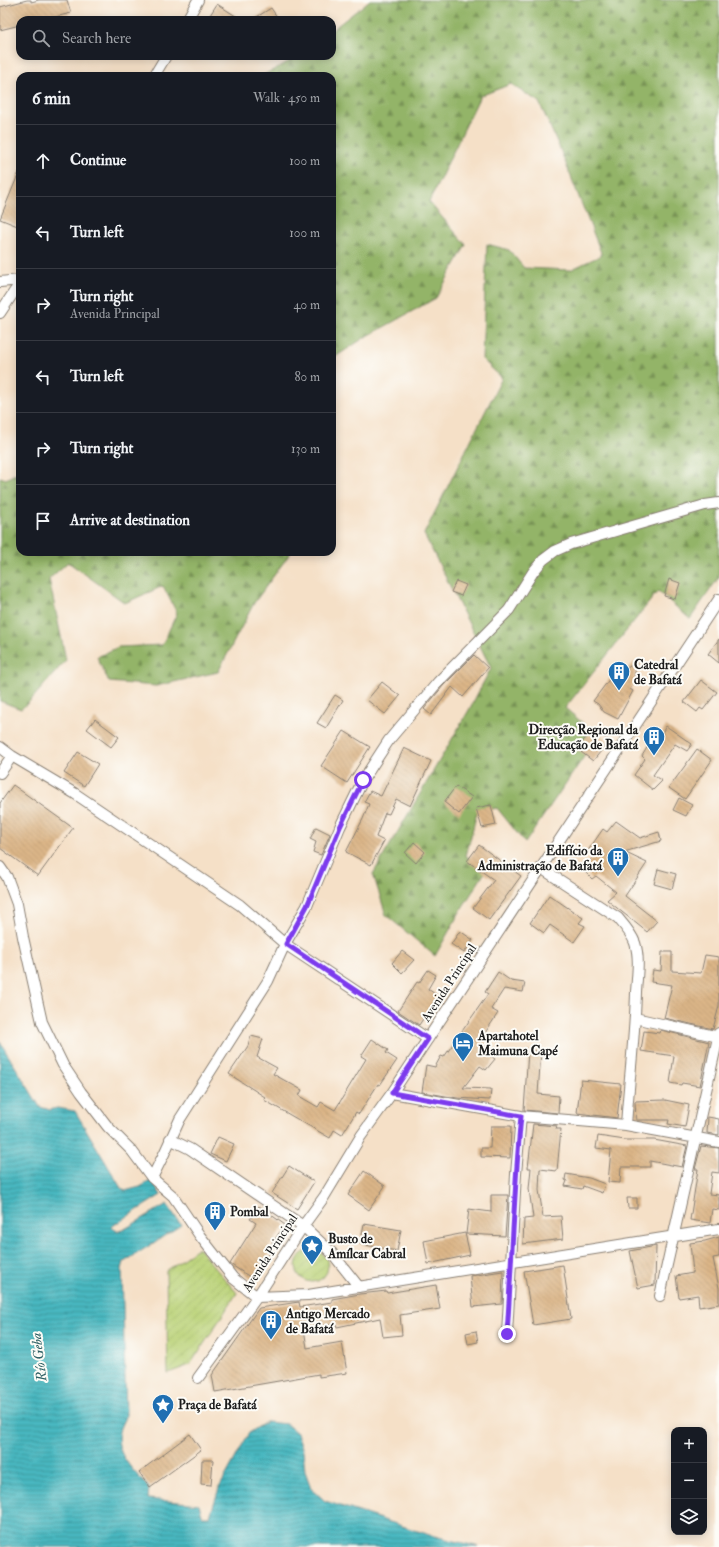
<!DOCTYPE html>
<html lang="en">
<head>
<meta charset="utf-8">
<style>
	body { margin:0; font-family:"IM FELL Double Pica",serif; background:#20242c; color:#f1f3f6 }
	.controls { position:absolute; right:12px; bottom:12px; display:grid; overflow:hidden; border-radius:8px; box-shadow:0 2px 10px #0003 }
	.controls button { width:36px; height:36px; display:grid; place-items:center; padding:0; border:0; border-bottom:1px solid #363941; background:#171b24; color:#f1f3f6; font:20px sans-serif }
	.stop { position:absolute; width:12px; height:12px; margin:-9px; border:3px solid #7c3aed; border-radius:50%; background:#fff }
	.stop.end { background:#7c3aed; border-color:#fff; box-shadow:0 1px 4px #0008 }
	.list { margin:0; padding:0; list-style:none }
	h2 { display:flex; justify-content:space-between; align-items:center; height:52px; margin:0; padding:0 16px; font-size:17px }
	h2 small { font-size:13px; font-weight:400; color:#9ea1a6 }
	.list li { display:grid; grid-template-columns:26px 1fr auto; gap:12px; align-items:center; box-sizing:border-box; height:72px; padding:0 16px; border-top:1px solid #363941 }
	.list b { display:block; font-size:15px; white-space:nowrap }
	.list p { margin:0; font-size:13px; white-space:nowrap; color:#9ea1a6 }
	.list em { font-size:13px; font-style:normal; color:#9ea1a6 }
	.icon { flex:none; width:22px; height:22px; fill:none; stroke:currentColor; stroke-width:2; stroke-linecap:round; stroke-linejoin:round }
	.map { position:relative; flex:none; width:719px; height:1547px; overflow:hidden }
	.search { position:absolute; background:#171b24; box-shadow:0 2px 10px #0003; left:16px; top:16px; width:320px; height:44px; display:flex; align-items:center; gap:10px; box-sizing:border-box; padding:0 14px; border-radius:12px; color:#9ea1a6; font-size:15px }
	.panel { position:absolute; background:#171b24; box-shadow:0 2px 10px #0003; left:16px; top:72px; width:320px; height:484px; border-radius:12px }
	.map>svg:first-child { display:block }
	.forest { fill:url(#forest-firs); stroke:#586842 }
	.garden { fill:url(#garden-furrows); stroke:#6b774a }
	.water { fill:url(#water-rules); stroke:#326a6e }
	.building { fill:url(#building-back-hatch) }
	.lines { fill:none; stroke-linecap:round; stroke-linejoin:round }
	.street-casing { stroke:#887e72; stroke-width:12 }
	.street { stroke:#fff; stroke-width:10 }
	.route { stroke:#7c3aed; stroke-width:5 }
	.labels { text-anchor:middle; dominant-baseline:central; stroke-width:4; stroke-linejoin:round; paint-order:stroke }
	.poi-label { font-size:13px; font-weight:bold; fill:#1c1c1c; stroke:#fdfcf7; text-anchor:start }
	.street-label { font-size:13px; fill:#1c1c1c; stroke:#fdfcf7 }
	.water-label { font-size:14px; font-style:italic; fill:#306266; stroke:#fdfcf7 }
</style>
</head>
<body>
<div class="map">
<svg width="719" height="1547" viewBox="0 0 719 1547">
	<defs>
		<pattern id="forest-firs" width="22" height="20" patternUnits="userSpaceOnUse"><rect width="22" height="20" fill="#93b468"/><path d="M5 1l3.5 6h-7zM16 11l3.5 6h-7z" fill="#779255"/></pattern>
		<pattern id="garden-furrows" width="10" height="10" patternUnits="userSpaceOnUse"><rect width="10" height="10" fill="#bad277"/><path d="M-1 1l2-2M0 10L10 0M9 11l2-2" fill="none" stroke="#9fb466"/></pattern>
		<pattern id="water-rules" width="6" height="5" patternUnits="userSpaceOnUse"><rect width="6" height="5" fill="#48b7c0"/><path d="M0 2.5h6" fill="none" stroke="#3b949b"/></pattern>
		<pattern id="building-back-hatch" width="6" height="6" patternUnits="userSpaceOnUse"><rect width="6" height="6" fill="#dbb587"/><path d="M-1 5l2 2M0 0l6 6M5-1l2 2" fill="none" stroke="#bb9b74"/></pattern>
	</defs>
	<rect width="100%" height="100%" fill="#fdfcf7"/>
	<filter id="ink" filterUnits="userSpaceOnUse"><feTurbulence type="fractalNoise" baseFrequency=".025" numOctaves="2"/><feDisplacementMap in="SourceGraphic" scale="8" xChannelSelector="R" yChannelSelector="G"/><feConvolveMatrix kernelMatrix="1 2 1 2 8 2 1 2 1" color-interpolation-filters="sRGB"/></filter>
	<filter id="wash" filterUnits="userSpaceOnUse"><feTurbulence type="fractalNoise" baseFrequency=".012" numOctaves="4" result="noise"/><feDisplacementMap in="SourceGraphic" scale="16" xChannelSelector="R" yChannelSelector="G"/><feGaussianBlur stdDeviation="0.9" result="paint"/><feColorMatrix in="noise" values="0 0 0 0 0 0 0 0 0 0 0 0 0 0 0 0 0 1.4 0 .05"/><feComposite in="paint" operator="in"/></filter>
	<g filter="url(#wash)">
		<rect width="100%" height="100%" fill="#f5e0c7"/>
		<path class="forest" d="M370,0H719V577L690,619L658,591L565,708L598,736L525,843L497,808L477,812L466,856L487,869L462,908L435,956L386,915L373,874L469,710L491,668L424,534L502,378L482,359L487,244L509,250L524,268L570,270L602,255L558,144L539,102L511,84L480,96L429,202L466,245L436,298L364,338L332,359V76H262L299,56H332V30Z
			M20,471V552H291L254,603L218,672L156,686L109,682L97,657L118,647L162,645L177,613L163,586L125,603L68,562L49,579L66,660L30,701L21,709L0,701V477L6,479Z"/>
		<path class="garden" d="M198,1248L237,1293L190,1365L168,1373L166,1271Z
			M296 1266a16 16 0 1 1 32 0a16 16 0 1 1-32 0Z"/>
		<path class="water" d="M0,1042L40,1107L50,1110L57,1108L75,1111L121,1188L125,1191L140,1187L152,1180L161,1195L111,1227L117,1231L123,1230L167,1204L181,1225L124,1262L122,1269L126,1415C124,1420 120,1426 119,1432C114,1454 136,1473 149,1488L148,1499L199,1504L202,1516H210L219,1488L249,1433L266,1422L286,1424L297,1433L303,1450L305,1471L311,1488L325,1501L430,1535L479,1547H0Z"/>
		<g id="blocks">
			<path class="building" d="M27,0H31V2L39,0H67L71,13L43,20H20V25L0,30V7Z
				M217,4L242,20H207Z
				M271,8L279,20H252Z
				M20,170V227L0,219Z
				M669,579L680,583L675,599L664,596Z
				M456,581L466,585L461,596L451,592Z
				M719,639V663L708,654Z
				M474,655L488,668L463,697L452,687L431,715L424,709L443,686Z
				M637,661L634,678L636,680L630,689L633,691L618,719L604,712L598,704L593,701L611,677L615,679L620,669L623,671Z
				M701,680L717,692L703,710L700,708L697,712L684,702Z
				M382,682L400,696L385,714L367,700Z
				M335,695L343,700L326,728L317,723Z
				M95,719L119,737L111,747L87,729Z
				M666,726L692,744L687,751L675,744L653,775L662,781L653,790L634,775L645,759L642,756L651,741L656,743Z
				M593,728L609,741L593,761L577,749Z
				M344,731L370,747L347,783L321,766Z
				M404,748L431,761L410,806L396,799L389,814L385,813L376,837L384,841L371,865L346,852L363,819L369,804L364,802L370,791L381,796Z
				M697,749L712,760L685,799L669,788Z
				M78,752L98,764L84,786L64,773Z
				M13,785L73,828L38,876L0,848V803Z
				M456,786L472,797L459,814L444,802Z
				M679,798L692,805L686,816L673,810Z
				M491,805L496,825L482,828L476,808Z
				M616,821L640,838L659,832L661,841L624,852L647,863L625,896L657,921L647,932L607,900L616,892L596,876L592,879L582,869L594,856L587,852L603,829L607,832Z
				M316,827L330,834L321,855L313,852L316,842L310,839Z
				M414,842L425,852L416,863L405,853Z
				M479,845L521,876L489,920L473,908L494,880L467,861Z
				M658,869L676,874L672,889L654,884Z
				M549,895L583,918L579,923L585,926L574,942L550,925L544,933L530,923Z
				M460,931L473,940L464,953L451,944Z
				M402,951L414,960L402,973L392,963Z
				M662,952H672V971L701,973L705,955L719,957V1006L713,1029L664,1018L672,985L651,982L653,970L661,971Z
				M428,970L436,975L428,989L438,996L419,1025L398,1011L417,982L419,983Z
				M498,972L511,981L525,983L523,992L504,989L491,1009L498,1013L485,1033L491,1037L483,1050L495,1059L486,1070L480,1066L463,1088L491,1089L490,1100L457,1098L422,1092L426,1065L435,1067L441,1056L444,1057L488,994L485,992Z
				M661,1030L709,1042L700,1086L682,1083L681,1085L670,1083L674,1056L641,1051L644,1031L660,1033Z
				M251,1036L263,1039L257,1057L277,1068L273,1074L302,1090L299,1096L318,1107L321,1102L335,1110L366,1059L361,1056L372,1039L388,1050L386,1053L397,1060L380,1085L378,1084L359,1114L356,1112L342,1135L334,1130L330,1138L264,1100L265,1097L229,1074L248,1046Z
				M528,1051H541L538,1094L559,1096L558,1113L524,1110Z
				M581,1080L621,1084L617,1118L577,1113Z
				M665,1100L689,1105L685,1127L668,1124L669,1120H636L635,1101Z
				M708,1117L719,1119V1135L707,1133Z
				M533,1124L557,1126L556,1129H561L557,1171L540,1169L539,1190L543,1217L561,1216L563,1239L523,1244L524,1219L533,1218L529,1189L531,1168H528Z
				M491,1126H511L510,1158L481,1157V1148H490Z
				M598,1136L625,1140H654L687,1146L682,1167L650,1161V1167H621L620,1183L608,1182L611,1150L596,1148Z
				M218,1137L234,1144L226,1161L210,1154Z
				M701,1146L719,1148V1173L712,1172L709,1194L719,1195V1210L712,1209L710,1223L690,1220L698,1169H695Z
				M289,1166L314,1182L297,1209L272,1193Z
				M364,1171L385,1186L369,1210L348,1195Z
				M566,1174L589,1178L605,1184L602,1193L583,1186L582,1189L565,1186L567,1181L565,1180Z
				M491,1195H508L505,1236L466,1234L469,1209L491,1212Z
				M627,1198H637V1208H628Z
				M259,1206L285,1225L268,1249L271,1251L253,1279L230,1264L256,1223L250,1219Z
				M364,1224L401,1230L397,1251L360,1244Z
				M465,1233L470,1255L428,1264L424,1241Z
				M719,1237V1257L713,1258L719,1288V1304L699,1307L698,1295L679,1298L676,1276L693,1273L690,1243L705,1241Z
				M656,1246L655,1285L638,1288L630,1251Z
				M563,1265L571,1319L533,1325L524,1271Z
				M503,1271L502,1304L473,1307L470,1276Z
				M436,1285L440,1309L400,1315L402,1335L383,1337L380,1318L337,1327L336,1324L304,1329L307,1348L342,1342L347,1373L319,1377V1374L215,1392L212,1375L259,1308L299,1302L300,1307L332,1302V1299L360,1294L386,1291L387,1293Z
				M476,1331L478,1342L468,1344L466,1333Z
				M190,1434L201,1450L150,1487L139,1472Z
				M202,1460H213L211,1485L201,1484Z"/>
		</g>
	</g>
	<g filter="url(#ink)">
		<use href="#blocks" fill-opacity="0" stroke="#887e72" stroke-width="1"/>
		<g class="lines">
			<g class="street-casing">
				<path id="street" d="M187,20L198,0
					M154,76L166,56
					M0,282L20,280
					M0,313L20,283
					M0,747L12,756L74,793L240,905L285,944L428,1039
					M0,773L12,756
					M0,867L7,877L17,904L23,937L42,1022L63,1065L81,1092L108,1127L132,1151L152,1178L173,1196L200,1236L233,1278L257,1297L308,1295L719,1229
					M541,868L618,918C624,925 632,934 635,943C640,958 637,976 636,992C635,1036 629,1081 626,1125
					M635,1018L719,1037
					M392,1093L521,1116L626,1125L719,1142
					M170,1139L190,1149L303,1226L332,1253L359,1287
					M152,1178L164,1154L180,1119L268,981L285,944L307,906L340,827L363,780L389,740L438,682L509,610L533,572L543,560L555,551L571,544L705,505L719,503
					M660,1296L719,1033
					M507,1334L516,1174L521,1116
					M198,1378L257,1297L303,1226L324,1197L361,1136L392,1093L719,599"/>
			</g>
			<use href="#street" class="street"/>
		</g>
	</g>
	<g class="lines" filter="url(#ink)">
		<path class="route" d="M363,780L340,827L307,906L286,944L428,1039L392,1093L521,1116C514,1189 512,1261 507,1334"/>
	</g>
	<defs>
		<g id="building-pin" transform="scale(1.15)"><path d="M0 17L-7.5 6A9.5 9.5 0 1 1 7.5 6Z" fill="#1f6fb2" stroke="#fdfcf7"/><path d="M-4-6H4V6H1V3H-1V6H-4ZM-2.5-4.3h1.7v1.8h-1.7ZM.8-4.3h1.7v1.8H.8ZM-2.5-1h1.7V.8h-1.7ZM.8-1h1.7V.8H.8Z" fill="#fff"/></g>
		<g id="hotel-pin" transform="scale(1.15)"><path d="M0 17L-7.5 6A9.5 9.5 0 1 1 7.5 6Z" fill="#1f6fb2" stroke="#fdfcf7"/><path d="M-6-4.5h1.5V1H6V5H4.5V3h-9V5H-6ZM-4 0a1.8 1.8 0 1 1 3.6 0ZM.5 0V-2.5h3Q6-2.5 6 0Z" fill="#fff"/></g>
		<g id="sight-pin" transform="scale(1.15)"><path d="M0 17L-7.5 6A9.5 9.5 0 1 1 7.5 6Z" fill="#1f6fb2" stroke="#fdfcf7"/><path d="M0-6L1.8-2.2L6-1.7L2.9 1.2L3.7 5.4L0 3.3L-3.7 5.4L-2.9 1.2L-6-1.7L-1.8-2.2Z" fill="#fff"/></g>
	</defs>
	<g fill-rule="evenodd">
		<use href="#building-pin" x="619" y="672"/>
		<use href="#building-pin" x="654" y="737"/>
		<use href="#building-pin" x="618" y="858"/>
		<use href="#hotel-pin" x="463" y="1043"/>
		<use href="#building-pin" x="215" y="1212"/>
		<use href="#sight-pin" x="312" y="1246"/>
		<use href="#building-pin" x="271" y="1321"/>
		<use href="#sight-pin" x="163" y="1405"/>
	</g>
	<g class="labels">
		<g class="poi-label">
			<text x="634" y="665">Catedral<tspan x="634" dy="15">de Bafatá</tspan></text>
			<text x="638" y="730" text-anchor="end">Direcção Regional da<tspan x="638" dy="15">Educação de Bafatá</tspan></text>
			<text x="602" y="851" text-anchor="end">Edifício da<tspan x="602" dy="15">Administração de Bafatá</tspan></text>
			<text x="478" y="1036">Apartahotel<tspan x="478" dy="15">Maimuna Capé</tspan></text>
			<text x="230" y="1212">Pombal</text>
			<text x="328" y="1239">Busto de<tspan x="328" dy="15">Amílcar Cabral</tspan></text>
			<text x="286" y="1314">Antigo Mercado<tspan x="286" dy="15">de Bafatá</tspan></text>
			<text x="178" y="1405">Praça de Bafatá</text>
		</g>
		<g class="street-label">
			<text transform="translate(449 983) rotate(-57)">Avenida Principal</text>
			<text transform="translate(270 1253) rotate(-57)">Avenida Principal</text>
		</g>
		<g class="water-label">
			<text transform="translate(39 1357) rotate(-97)">Río Geba</text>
		</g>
	</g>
</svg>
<div class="controls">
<button>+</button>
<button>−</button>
<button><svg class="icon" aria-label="layers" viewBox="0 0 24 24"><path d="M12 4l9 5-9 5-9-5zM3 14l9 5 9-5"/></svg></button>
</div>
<div class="stop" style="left:363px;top:780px"></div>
<div class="stop end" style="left:507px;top:1334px"></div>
<div class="search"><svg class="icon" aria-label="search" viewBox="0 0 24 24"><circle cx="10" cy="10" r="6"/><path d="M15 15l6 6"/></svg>Search here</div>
<section class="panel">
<h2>6 min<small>Walk · 450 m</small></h2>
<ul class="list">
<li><svg class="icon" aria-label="ahead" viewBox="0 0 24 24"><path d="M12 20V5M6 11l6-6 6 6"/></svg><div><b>Continue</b></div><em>100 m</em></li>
<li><svg class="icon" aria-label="left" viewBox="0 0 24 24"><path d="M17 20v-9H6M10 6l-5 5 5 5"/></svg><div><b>Turn left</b></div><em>100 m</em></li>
<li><svg class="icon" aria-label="right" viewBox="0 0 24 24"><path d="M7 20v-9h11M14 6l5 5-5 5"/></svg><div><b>Turn right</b><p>Avenida Principal</p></div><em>40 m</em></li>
<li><svg class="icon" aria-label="left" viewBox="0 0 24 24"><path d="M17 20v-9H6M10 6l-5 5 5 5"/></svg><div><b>Turn left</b></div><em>80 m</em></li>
<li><svg class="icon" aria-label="right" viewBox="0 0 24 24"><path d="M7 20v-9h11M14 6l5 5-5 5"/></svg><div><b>Turn right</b></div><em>130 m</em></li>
<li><svg class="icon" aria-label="arrive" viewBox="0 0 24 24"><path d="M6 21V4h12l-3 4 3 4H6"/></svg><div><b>Arrive at destination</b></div></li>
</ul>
</section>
</div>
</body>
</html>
